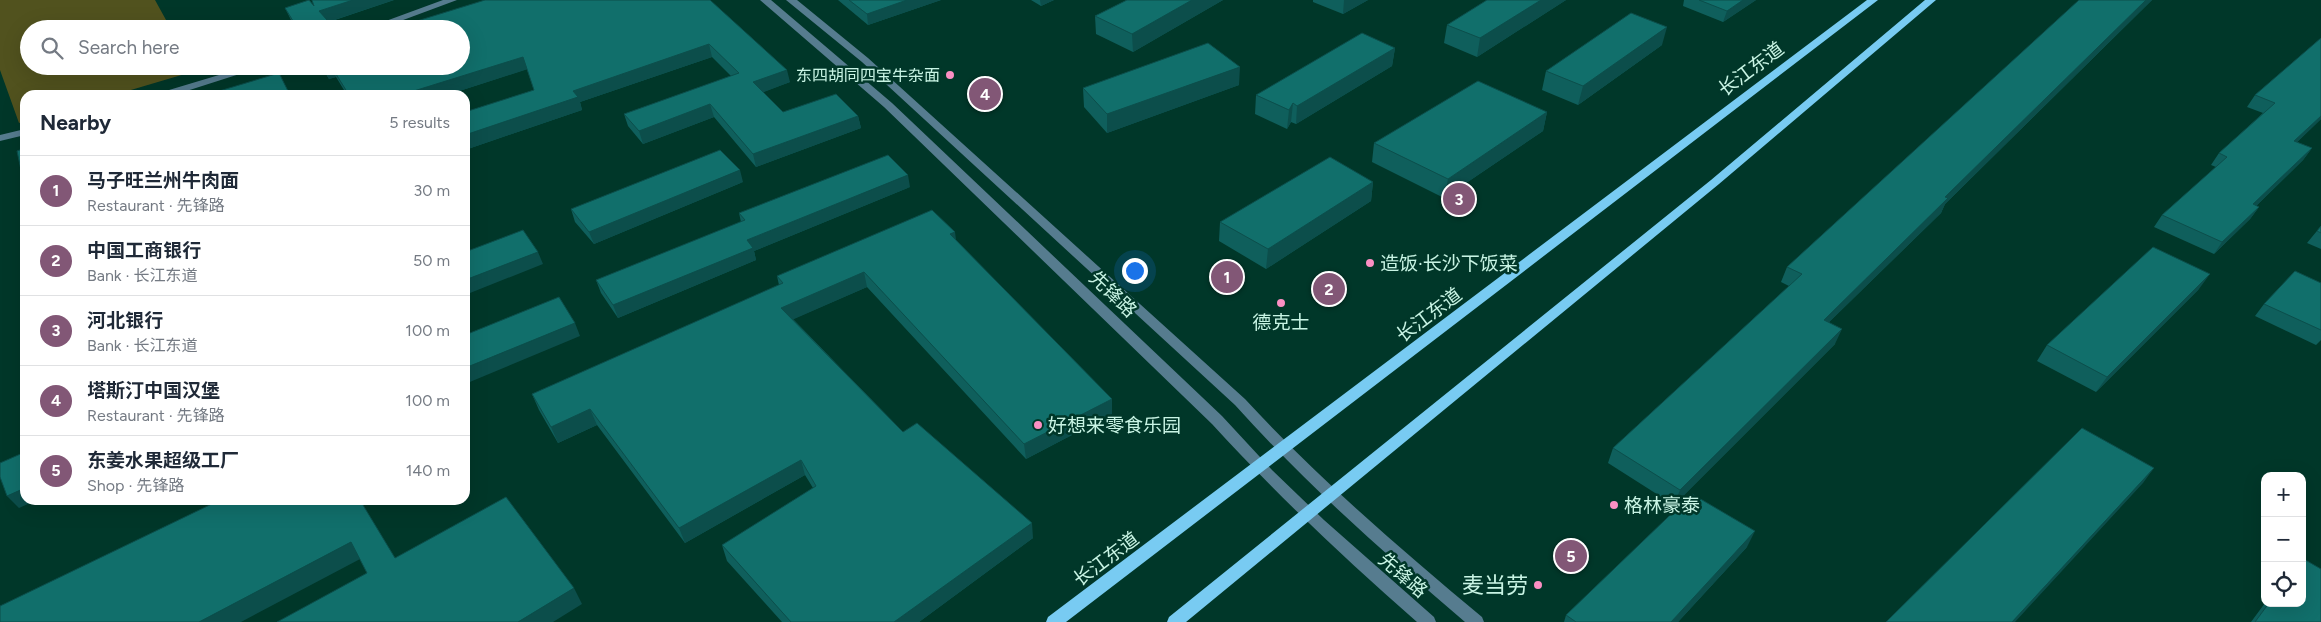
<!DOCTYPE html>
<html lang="en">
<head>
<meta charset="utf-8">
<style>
	body { margin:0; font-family:Figtree,"Noto Sans SC",sans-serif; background:#f2f2f3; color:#1f2937 }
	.controls { position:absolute; right:15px; bottom:15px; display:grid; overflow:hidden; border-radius:10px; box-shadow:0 5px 20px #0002 }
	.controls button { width:45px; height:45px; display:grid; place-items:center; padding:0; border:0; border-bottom:1px solid #e0e1e3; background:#fff; color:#1f2937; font:25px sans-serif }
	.you { position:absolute; left:1134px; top:270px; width:18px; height:18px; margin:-12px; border:4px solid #fff; border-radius:50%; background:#1a73e8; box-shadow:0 0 0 8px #1a73e833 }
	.badge { display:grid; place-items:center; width:32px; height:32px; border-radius:50%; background:#825776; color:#fff; font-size:16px; font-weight:700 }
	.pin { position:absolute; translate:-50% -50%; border:2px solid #fff; box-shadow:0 1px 5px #0006 }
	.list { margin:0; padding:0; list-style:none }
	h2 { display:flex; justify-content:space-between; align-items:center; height:65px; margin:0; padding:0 20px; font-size:21px }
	h2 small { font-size:16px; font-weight:400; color:#747a83 }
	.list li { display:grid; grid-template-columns:32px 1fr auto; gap:15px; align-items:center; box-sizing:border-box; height:70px; padding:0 20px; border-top:1px solid #e0e1e3 }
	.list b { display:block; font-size:19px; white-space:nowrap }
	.list p { margin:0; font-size:16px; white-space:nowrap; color:#747a83 }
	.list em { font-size:16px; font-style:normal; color:#747a83 }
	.icon { flex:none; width:28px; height:28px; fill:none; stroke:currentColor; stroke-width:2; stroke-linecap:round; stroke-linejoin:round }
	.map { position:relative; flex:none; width:2321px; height:622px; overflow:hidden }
	.search { position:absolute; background:#fff; box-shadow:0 5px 20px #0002; left:20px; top:20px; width:450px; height:55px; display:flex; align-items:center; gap:12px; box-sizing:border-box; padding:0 18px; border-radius:28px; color:#747a83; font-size:19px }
	.panel { position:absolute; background:#fff; box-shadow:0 5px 20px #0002; left:20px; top:90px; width:450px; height:415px; border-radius:15px }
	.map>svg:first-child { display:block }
	.green { fill:#51521e }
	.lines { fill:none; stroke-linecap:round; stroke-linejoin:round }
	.minor { fill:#567c8f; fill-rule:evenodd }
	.major { fill:#78cbf2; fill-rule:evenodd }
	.wall { fill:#0f5f5c }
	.shaded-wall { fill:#0c4e4b }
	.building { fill:#116f6b; stroke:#0c4e4b }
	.poi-dot { fill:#fb8fc3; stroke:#003729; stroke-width:2 }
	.labels { text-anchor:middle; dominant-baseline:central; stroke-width:5; stroke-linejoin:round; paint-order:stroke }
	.far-poi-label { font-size:16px; fill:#c8f4e4; stroke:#003729; text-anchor:end }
	.street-label { font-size:19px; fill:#c8f4e4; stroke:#003729 }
	.poi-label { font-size:19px; fill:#c8f4e4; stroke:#003729; text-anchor:start }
	.near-poi-label { font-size:22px; fill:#c8f4e4; stroke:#003729; text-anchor:end }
</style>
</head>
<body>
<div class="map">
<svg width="2321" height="622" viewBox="0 0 2321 622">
	<rect width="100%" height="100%" fill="#003729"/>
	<path class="green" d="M0,0H155L171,29H29V66H192L195,71L114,95H25V121L19,123L0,70Z"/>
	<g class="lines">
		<path class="minor" d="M443,0H457L379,29H364Z
			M760,0H771L892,103L1222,416L1272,470L1324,520L1434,617L1436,622H1417C1345,559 1276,494 1212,424L884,107Z
			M786,0H797L868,58L1245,399C1318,478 1399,548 1482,617L1484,622H1465C1384,553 1306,484 1235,405L862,62Z
			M249,66H265L174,95H158L159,93Z
			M25,129V135L0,141V135Z"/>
		<path class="major" d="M1867,0H1878L1066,622H1046L1048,617Z
			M1925,0H1936L1719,184L1186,622H1167L1169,617L1711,180Z"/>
	</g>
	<path class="wall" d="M312,0H394L329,22L335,29H296L291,20L285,8L314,6Z
		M710,0L790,82L763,92L783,112L858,116L861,128L756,167L714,117L643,144L628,126L624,114L731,76L712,57L580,102L582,110L465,150V112L534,90L527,69L447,95H347L336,77L329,79L321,66H461Z
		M838,0H941L868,25Z
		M1031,0H1054L1041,6Z
		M1127,0H1223L1133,52L1096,34L1095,16Z
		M1313,0H1368L1343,14L1313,2Z
		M1487,0H1566L1477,57L1444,43L1447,25Z
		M1684,0H1756L1723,22L1683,6Z
		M2079,0H2152L1945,204L1941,213L1829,322L1835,344L1674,505L1608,463L1613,448L1789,286L1781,282L1787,267Z
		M2321,38V119L2297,142L2312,148L2303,160L2256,206L2259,207L2250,219L2214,254L2154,227L2162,215L2216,167L2211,165L2219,153L2263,113L2247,107L2255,95Z
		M1662,45L1578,105L1542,90L1546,71Z
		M1395,48L1392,66L1296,124L1291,122L1287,129L1255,114L1256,95Z
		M1239,85L1107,133L1084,107L1083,88Z
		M1547,112L1543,131L1444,198L1372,162L1374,143Z
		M743,182L594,244L575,222L571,209Z
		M1373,182L1371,201L1266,269L1219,241L1220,222Z
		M910,187L754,251L756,260L618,318L601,293L596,280L741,222L739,213Z
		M2321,226V249L2307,243Z
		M956,241L1112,399V414L1026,459L867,287L793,319L903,432L1033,538L919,622H782L727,561L722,545L813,488L805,475L685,543L597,425L558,443L539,410L532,394L779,285L777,276Z
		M2321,283V340L2316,345L2255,316L2264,304Z
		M2199,289L2096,392L2037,361L2047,345Z
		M1747,547L1678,622H1564L1566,615Z
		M2265,603H2302L2321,622H2251Z"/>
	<path class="shaded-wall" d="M353,0H394L325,23L319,11Z
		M907,0H941L868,25L867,14Z
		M1040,0H1054L1041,6Z
		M1192,0H1223L1133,52L1132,34Z
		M1344,0H1368L1343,14Z
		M1541,0H1566L1477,57L1480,38Z
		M1743,0H1756L1723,22L1727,11Z
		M2146,0H2152L1945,204L1941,213L1816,335L1824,320L1945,197Z
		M1667,27L1662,45L1578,105L1583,86Z
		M709,44L712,57L580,102L582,110L465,150V135L573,91Z
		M1395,48L1392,66L1296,124L1297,106Z
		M523,57L528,69L447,95H401Z
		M325,66H331L336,77L329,79L323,67Z
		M1240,67L1239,85L1107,133V114Z
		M787,70L790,82L756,95L753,82Z
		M1293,103L1291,122L1287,129L1289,110Z
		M710,104L714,117L643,144L639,131Z
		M1547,112L1543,131L1444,198L1448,179Z
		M858,116L861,128L756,167L753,154Z
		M2321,116V119L2286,153L2294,141Z
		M2312,148L2303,160L2245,217L2253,204Z
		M25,169V177L21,170Z
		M740,170L743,182L594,244L589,232Z
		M908,175L910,187L754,251L756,260L618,318L613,305L747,240Z
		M1373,182L1371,201L1266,269L1268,249Z
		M2259,207L2250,219L2214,254L2222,242Z
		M955,232L957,247L950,234Z
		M538,252L543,264L465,295V280Z
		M864,272L867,287L785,323L781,308Z
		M2210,274L2199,289L2096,392L2107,377Z
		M575,323L580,336L465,384V368Z
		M1842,329L1835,344L1674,505L1680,490Z
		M1112,399V414L1026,459L1024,444Z
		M590,409L597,425L558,443L551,427Z
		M801,460L805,475L685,543L679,528Z
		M2154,468L2143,483L2015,622H2012Z
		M25,488V500H37L19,508L7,496Z
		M1032,523L1033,538L919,622H894Z
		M1755,531L1747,547L1678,622H1671Z
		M351,542L362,558L241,622H199Z
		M574,588L582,604L553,622H518Z"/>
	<path class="building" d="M309,0L314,6L312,0H353L319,11L335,29H298L285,8Z
		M485,0H710L787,70L753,82L783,112L836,94L858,116L753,154L710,104L639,131L624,114L739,73L709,44L573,91L578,97L465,135V112L534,90L523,57L401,95H349L331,66H461V29H391Z
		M849,0H907L867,14Z
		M1127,0H1192L1132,34L1095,16Z
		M1487,0H1541L1480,38L1447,25Z
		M1699,0H1743L1727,11Z
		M2079,0H2146L1945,197L1948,198L1824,320L1842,329L1680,490L1613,448L1802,274L1787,267Z
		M1631,13L1667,27L1583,86L1546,71Z
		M1362,33L1395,48L1297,106L1293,103L1289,110L1256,95Z
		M2321,38V116L2294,141L2312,148L2253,204L2259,207L2222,242L2162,215L2227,157L2219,153L2275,103L2255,95Z
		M1208,43L1240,67L1107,114L1083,88Z
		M279,73L290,95H206Z
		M1478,81L1547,112L1448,179L1374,143Z
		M25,148V169L21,170L17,151Z
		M720,150L740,170L589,232L571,209Z
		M888,155L908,175L747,240L753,248L613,305L596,280L745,220L739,213Z
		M1330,157L1373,182L1268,249L1220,222Z
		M932,210L955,232L950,234L1112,399L1024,444L864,272L781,308L903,432L917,423L1032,523L894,622H791L722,545L816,486L801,460L679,528L590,409L551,427L532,394L783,283L777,276Z
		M2321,226V233L2317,231Z
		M523,230L538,252L465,280V252Z
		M2153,247L2210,274L2107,377L2047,345Z
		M2295,271L2321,283V330L2264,304Z
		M559,297L575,323L465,368V335Z
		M2082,428L2154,468L2012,622H1886Z
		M25,452V488L7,496L0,477V463Z
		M1692,494L1755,531L1671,622H1576L1566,615Z
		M506,497L574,588L518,622H277L367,573L351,542L199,622H0V606L220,500H360L395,558Z
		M2302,558L2321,569V622H2255L2269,603H2302Z"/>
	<g class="poi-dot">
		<circle cx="950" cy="75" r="5"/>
		<circle cx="1370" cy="263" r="5"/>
		<circle cx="1281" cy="303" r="5"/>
		<circle cx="1038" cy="425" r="5"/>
		<circle cx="1614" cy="505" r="5"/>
		<circle cx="1538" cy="585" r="5"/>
	</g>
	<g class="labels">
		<g class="far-poi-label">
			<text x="940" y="75">东四胡同四宝牛杂面</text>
		</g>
		<g class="street-label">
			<text transform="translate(1751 69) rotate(-37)">长江东道</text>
			<text transform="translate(1113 294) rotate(44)">先锋路</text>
			<text transform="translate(1429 315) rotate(-37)">长江东道</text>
			<text transform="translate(1106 559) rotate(-37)">长江东道</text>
			<text transform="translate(1403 575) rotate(41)">先锋路</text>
		</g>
		<g class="poi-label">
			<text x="1380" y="263">造饭·长沙下饭菜</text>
			<text x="1281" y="322" text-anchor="middle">德克士</text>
			<text x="1048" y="425">好想来零食乐园</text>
			<text x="1624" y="505">格林豪泰</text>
		</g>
		<g class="near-poi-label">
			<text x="1528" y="585">麦当劳</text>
		</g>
	</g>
</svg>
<div class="controls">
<button>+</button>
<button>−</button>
<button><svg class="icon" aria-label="locate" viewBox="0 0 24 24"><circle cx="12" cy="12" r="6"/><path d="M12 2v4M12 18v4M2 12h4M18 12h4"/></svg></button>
</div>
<div class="you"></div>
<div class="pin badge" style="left:1227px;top:277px">1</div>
<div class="pin badge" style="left:1329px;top:289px">2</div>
<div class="pin badge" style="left:1459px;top:199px">3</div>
<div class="pin badge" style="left:985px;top:94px">4</div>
<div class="pin badge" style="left:1571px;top:556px">5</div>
<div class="search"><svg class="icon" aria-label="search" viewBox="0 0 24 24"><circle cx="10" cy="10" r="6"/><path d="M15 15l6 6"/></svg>Search here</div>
<section class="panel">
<h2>Nearby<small>5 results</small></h2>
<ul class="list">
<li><span class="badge">1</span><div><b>马子旺兰州牛肉面</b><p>Restaurant · 先锋路</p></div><em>30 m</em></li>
<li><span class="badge">2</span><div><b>中国工商银行</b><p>Bank · 长江东道</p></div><em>50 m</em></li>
<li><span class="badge">3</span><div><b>河北银行</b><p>Bank · 长江东道</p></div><em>100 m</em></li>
<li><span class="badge">4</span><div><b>塔斯汀中国汉堡</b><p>Restaurant · 先锋路</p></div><em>100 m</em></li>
<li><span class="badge">5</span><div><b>东姜水果超级工厂</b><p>Shop · 先锋路</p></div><em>140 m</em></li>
</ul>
</section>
</div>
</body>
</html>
